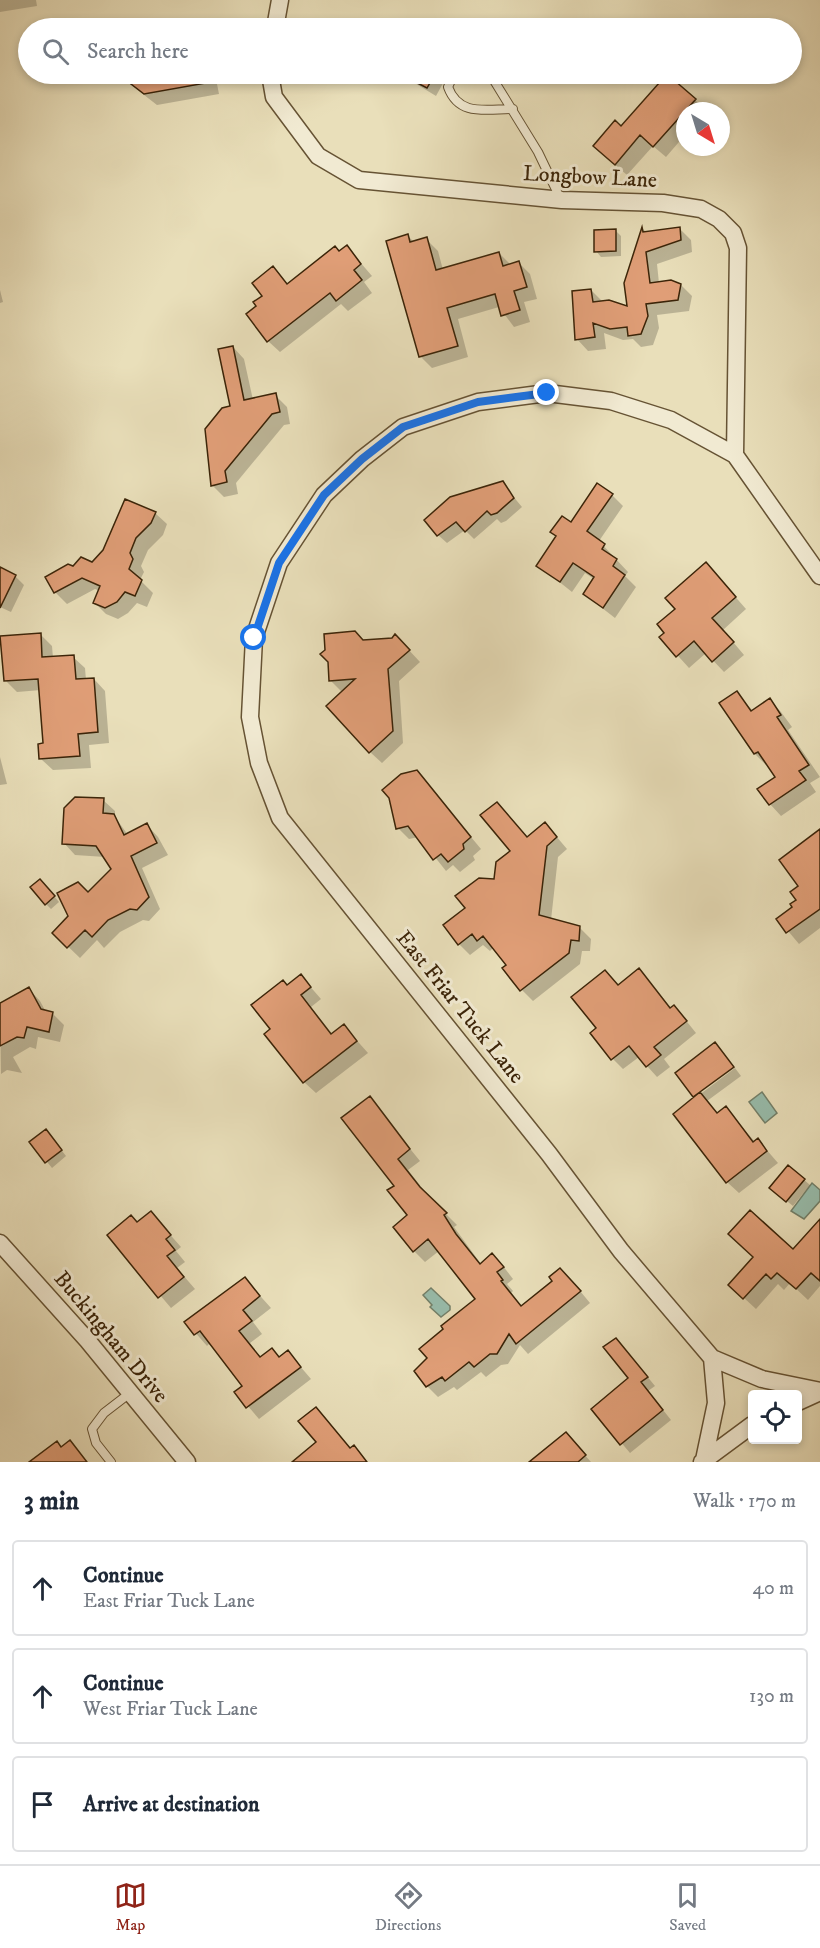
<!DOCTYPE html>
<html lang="en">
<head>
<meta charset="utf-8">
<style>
	body { margin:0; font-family:"IM FELL DW Pica",serif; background:#f6f6f7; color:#1f2937 }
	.controls { position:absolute; right:18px; bottom:18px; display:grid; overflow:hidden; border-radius:6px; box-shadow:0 3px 9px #0003 }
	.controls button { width:54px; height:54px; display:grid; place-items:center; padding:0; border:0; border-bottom:2px solid #e0e1e3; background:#fff; color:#1f2937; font:30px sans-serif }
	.compass { position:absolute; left:676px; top:102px; width:54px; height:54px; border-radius:50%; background:#fff; box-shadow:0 3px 9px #0003; rotate:142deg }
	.stop { position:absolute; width:18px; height:18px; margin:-14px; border:4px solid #1a73e8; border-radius:50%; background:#fff }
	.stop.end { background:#1a73e8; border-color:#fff; box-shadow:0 2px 6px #0008 }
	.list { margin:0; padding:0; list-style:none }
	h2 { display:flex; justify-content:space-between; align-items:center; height:78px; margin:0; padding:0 24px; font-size:26px }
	h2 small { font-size:20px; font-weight:400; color:#747a83 }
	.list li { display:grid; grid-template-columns:39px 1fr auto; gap:18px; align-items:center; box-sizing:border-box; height:96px; margin:0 12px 12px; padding:0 12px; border:2px solid #e0e1e3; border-radius:6px }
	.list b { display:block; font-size:22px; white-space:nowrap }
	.list p { margin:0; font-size:20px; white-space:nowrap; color:#747a83 }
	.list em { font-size:20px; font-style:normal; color:#747a83 }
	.icon { flex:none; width:33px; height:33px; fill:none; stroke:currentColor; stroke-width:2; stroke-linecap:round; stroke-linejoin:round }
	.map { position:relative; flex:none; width:820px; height:1462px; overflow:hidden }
	.search { position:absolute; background:#fff; box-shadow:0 3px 9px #0003; left:18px; right:18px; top:18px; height:66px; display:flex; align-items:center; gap:15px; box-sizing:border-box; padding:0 21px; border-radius:33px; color:#747a83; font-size:22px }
	.sheet { height:402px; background:#fff }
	nav { display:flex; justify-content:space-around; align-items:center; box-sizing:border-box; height:84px; border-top:2px solid #e0e1e3; background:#fff; font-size:16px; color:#747a83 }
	nav a { display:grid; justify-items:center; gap:3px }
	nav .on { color:#8f2418 }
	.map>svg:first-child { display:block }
	.water { fill:#98bdac; stroke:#73806a; stroke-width:1.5 }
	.shadow { fill:#0003 }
	.building { fill:#e09e77; stroke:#3b2408; stroke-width:1.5 }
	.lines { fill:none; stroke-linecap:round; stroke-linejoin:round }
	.service-casing { stroke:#665334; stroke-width:10 }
	.minor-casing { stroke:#665334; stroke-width:19 }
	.service { stroke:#f1ead2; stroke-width:8 }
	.minor { stroke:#f1ead2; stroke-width:16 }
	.route { stroke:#1a73e8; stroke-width:8 }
	.labels { text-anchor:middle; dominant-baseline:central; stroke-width:6; stroke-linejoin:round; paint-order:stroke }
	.street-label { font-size:22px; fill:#3b2408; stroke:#f1ead2 }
</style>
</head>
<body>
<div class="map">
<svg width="820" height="1462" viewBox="0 0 820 1462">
	<rect width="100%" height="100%" fill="#e9dfba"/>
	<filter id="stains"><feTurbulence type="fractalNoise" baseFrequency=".00333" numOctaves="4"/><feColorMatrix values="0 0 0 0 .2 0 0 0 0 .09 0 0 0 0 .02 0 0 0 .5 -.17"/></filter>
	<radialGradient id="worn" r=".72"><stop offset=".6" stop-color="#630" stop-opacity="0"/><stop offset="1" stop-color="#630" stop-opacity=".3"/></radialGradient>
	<path class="water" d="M762,1092L777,1113L765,1123L749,1102Z
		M812,1183L820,1190V1201L804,1219L791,1211Z
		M431,1288L450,1306V1310L441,1317L430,1307L432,1305L423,1295Z"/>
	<path class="shadow" d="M0,0H36L37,6L0,12Z
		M70,74H94L74,77Z
		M117,74H215L219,94L157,105Z
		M400,74H448L436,96Z
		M695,100L706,111H685V135L666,157L653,146L627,175L606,157L621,128Z
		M679,228L691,240L692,252L657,264L659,283L681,285L692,296L689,311L657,315L659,328L653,345L641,347L633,339L623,340L604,333L606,349L588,351L577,339L591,290L603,302L629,308L625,283L643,229L647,233Z
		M615,230L621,236V256L601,257L596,251Z
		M408,236L414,242L426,239L438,251L443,270L499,253L511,265L519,263L530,274L537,299L524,302L530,322L514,327L499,307L458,319L468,357L432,368L420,356Z
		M347,247L372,276L364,282L372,293L348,311L341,304L280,352L268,341L258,306L273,268L288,284Z
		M0,290L3,302L0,303Z
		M233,347L244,359L253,400L275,395L287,407L290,424L284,425L236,483L238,494L224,497L212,485L232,407Z
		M502,483L522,507L506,521L501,523L497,519L474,539L465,530L447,543L438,535Z
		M612,495L623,506L599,541L628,572L625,576L636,587L615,618L584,594L594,579L585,573L572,592L538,565L571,524Z
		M155,513L167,524L163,535L148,550L141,566L144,572L140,580L153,593L147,607L137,603L128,613L118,619L106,614L95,603L100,591L95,589L67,604L56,593L47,577L93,564Z
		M0,569L15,576L24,585L11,612L0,607Z
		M717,576L746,609L723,630L744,655L724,672L706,653L689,668L661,637Z
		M40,634L52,646L53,658L73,657L85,668L86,680L94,679L105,691L109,743L89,745L91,768L53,770L41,759L44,745L41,690L17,692L5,680Z
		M363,642L407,648L420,662L399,681L403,743L382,763L370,752L343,693L331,681Z
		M737,693L753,711L770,700L781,712L792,727L788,730L820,777L810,783L816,792L781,816L770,804L777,777L768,764L766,765L755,754L721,703Z
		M0,757L7,784L0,785Z
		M416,771L481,849L473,856L475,860L460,872L453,865L446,871L419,837L409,839L398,828Z
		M103,800L115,811V817L128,835L147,825L158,837L168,855L142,868L160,909L149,921L143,920L120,932L104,948L97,940L80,958L54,933L113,869L105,857L75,855L64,843Z
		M556,836L567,849L558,857L551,920L579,927L591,939L590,951H582L580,964L533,1001L522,990L494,947L490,951L483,945L470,955L459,944L467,909L495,881L528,838Z
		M820,836V928L799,944L778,919L794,907L798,900Z
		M46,886L59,902L51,909L46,904Z
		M639,970L672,1009L684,1018L696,1033L664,1059L670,1067L657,1077L639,1057L623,1069L613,1059L599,1029L605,972L619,986Z
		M301,976L321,999L311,1007L333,1035L344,1026L368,1053L316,1093L304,1082L272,1029L288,987Z
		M29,989L40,1001L46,1012L52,1013L64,1025L60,1042L38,1037L36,1049L30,1047L13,1057L22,1073L7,1070L1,1074L0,1005Z
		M735,1068L741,1076L707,1101L718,1114L726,1108L755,1142L758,1140L778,1163L739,1193L727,1182L695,1098Z
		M369,1098L420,1161L408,1170L430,1198L457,1225L454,1227L481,1264L503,1266L513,1279L507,1284L513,1291L511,1293L522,1307L571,1280L590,1303L528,1354L520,1345L508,1364L501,1365L486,1377L481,1372L457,1390L454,1387L438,1397L427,1386L477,1299L439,1251L425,1262L414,1251L409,1215L396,1186Z
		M51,1137L66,1156L52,1168L31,1142Z
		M789,1167L810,1185L793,1206L777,1193Z
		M151,1213L181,1247L176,1251L185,1262L177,1268L195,1289L171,1308L109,1235L138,1223Z
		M820,1227V1286L808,1300L790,1283L784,1290L778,1284L756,1309L730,1285L793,1251Z
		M245,1279L271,1308L253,1322L262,1334L250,1343L261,1358H280L288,1352L311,1379L259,1419L236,1392L244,1386L211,1342L207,1346L186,1322Z
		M624,1348L655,1386L648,1391L671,1420L630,1453L593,1409L630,1378Z
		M566,1434L591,1462H532Z"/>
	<path class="building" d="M118,74H222L223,80L144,94Z
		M400,74H435L427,88Z
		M667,74L696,99L653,147L640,135L615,165L593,146L615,120L621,126Z
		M642,227L643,232L680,227L681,240L646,252L650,283L671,280L681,284L678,300L646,304L648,316L641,334L628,336L627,327L610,329L593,323L595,337L575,340L572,291L591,289L593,302L609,300L627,306L624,283Z
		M616,229V251L594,252V230Z
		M408,234L410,242L427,237L436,270L499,252L503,266L519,261L527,287L514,291L520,310L501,316L495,294L447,308L458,346L419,357L386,241Z
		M347,245L361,264L354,270L362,280L336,301L330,293L267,342L246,314L256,306L253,302L262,296L252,283L273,266L287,284L335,246L339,251Z
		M233,346L244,400L276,393L280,412L272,414L225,471L227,482L211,486L205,429L222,408L230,406L218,349Z
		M503,481L514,498L497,513L491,515L487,511L465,532L456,522L437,536L424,520L450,497Z
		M597,483L613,494L587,531L605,544L602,549L617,559L613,566L625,575L603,608L583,594L594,577L573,563L560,582L536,566L556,536L550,532L562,516L571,522Z
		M125,499L156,512L151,523L136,538L130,553L133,559L129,569L142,580L135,596L125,592L117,602L105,608L93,603L100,586L82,578L54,593L45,577L68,564L73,566L81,557L92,562L103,550Z
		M706,562L736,597L712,618L734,642L712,662L694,641L676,657L659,637L664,633L657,624L675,609L665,598Z
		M0,567L16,575L0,608Z
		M355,631L363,640L392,638L395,634L410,650L388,669L393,731L369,753L326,706L355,679L329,681L328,662L320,654L325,650L324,634Z
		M41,633L42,657L74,655L76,679L94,678L98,732L78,734L80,756L39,759L38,744L43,743L38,679L4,681L0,636Z
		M737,691L751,711L770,698L781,715L777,717L809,765L799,771L806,780L769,805L757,789L775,777L758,752L754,754L719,703Z
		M417,770L471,837L463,844L464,849L448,862L441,854L433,860L408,826L396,829L389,798L382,790L401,774Z
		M75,797L104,798L103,813L114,814L124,835L147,823L157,843L131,856L149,897L137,910L130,909L108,920L92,937L85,930L67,948L52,933L68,916L57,893L78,882L88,892L111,869L96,846L62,844L64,808Z
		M497,802L527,837L545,822L557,837L547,846L539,915L580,926L579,941L571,940L569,953L520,991L502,968L506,965L483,936L477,941L472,934L458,945L443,925L465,908L455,896L479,878L494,879L496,862L510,851L480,815Z
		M820,829V909L786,933L776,919L792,907L790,904L796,900L790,892L798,886L779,860Z
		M40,879L55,896L45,905L30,887Z
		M639,968L670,1008L674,1005L687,1021L654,1047L661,1055L646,1067L629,1046L611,1060L590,1033L596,1028L571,997L605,970L618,985Z
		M301,974L311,987L301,995L331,1034L344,1024L357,1041L303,1083L264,1034L270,1029L251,1005L283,980L287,985Z
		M29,987L41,1009L53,1012L49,1032L27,1027L24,1038L17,1037L0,1046V1003Z
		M715,1042L734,1067L693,1097L675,1073Z
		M700,1092L717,1113L726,1106L753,1142L758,1138L767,1151L726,1183L673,1114Z
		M370,1096L410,1149L398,1159L420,1187L447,1213L444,1215L456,1234L480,1264L492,1253L504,1267L497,1272L503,1280L501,1281L521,1306L552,1281L549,1277L560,1268L581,1291L516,1344L509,1334L497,1354H490L474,1367L469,1362L445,1381L442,1377L426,1387L414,1371L427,1358L419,1349L443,1329L441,1326L475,1299L428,1239L413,1252L393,1227L407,1215L387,1190L394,1186L341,1118Z
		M46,1129L62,1150L45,1163L29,1142Z
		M788,1165L805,1179L786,1202L769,1188Z
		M750,1210L793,1249L820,1219V1281L811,1273L796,1289L777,1273L771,1279L766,1274L743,1299L728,1285L753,1257L728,1234Z
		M151,1211L171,1235L166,1239L175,1250L167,1256L184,1277L158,1298L107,1235L131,1215L137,1222Z
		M245,1277L260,1296L243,1310L252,1321L239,1331L260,1357L272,1348L279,1357L288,1350L301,1367L246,1408L234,1392L242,1386L200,1331L194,1335L184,1322Z
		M616,1338L648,1377L641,1382L663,1410L620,1445L591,1409L628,1378L603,1347Z
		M316,1407L350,1448L354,1445L367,1462H292L316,1442L298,1421Z
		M566,1432L586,1455L578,1462H529Z
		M70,1440L87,1462H29L57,1441L61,1447Z"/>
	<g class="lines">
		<g class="service-casing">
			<path id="service" d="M454,74L448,87C459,117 486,109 513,109
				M490,74L538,152L561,200
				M111,1462L96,1443L92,1429L104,1413L130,1393"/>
		</g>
		<g class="minor-casing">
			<path id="minor" d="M275,28L280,0
				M270,74L274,97L318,156L359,180L562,200L663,203L701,209L719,219L733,233L738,248L735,455
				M820,576L735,455L671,420L611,401L547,393L478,402L403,427L362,459L324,495L279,563L254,638L250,717L259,763L280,818L549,1154L621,1251L712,1358L762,1379L820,1391
				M0,1243L88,1341L187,1462
				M798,1402L820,1392
				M704,1460L716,1403L712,1358
				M702,1462L752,1425"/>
		</g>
		<use href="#service" class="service"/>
		<use href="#minor" class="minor"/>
	</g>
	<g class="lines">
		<path class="route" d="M254,638L279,563L324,495L362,459L403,427L478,402L547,393"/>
	</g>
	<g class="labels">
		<g class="street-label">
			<text transform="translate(590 177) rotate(3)">Longbow Lane</text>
			<text transform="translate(460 1007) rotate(51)">East Friar Tuck Lane</text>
			<text transform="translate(111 1337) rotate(50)">Buckingham Drive</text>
		</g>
	</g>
	<rect width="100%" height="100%" filter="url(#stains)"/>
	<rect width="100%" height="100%" fill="url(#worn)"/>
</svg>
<div class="controls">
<button><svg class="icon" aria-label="locate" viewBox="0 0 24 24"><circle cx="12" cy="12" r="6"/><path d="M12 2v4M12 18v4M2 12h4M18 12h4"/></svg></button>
</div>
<svg class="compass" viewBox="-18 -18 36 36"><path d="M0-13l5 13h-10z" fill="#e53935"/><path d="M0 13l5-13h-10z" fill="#747a83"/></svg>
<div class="stop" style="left:254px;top:638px"></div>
<div class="stop end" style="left:547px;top:393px"></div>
<div class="search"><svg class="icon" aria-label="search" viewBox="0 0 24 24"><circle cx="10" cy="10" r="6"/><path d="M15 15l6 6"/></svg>Search here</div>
</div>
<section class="sheet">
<h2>3 min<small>Walk · 170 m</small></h2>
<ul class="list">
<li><svg class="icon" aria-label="ahead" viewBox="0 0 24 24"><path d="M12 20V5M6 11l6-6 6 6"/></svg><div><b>Continue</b><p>East Friar Tuck Lane</p></div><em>40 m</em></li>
<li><svg class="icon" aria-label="ahead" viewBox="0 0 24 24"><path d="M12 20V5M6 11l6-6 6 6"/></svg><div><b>Continue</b><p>West Friar Tuck Lane</p></div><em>130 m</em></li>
<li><svg class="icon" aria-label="arrive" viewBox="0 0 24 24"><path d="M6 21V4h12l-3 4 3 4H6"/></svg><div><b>Arrive at destination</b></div></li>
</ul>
</section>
<nav>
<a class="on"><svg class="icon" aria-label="map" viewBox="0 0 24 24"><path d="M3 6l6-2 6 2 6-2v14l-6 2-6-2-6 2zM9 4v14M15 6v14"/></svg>Map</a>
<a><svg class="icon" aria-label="directions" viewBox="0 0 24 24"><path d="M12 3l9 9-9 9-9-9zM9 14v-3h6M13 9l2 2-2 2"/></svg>Directions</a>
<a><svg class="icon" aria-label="saved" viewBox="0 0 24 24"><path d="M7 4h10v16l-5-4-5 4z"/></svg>Saved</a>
</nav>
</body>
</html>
